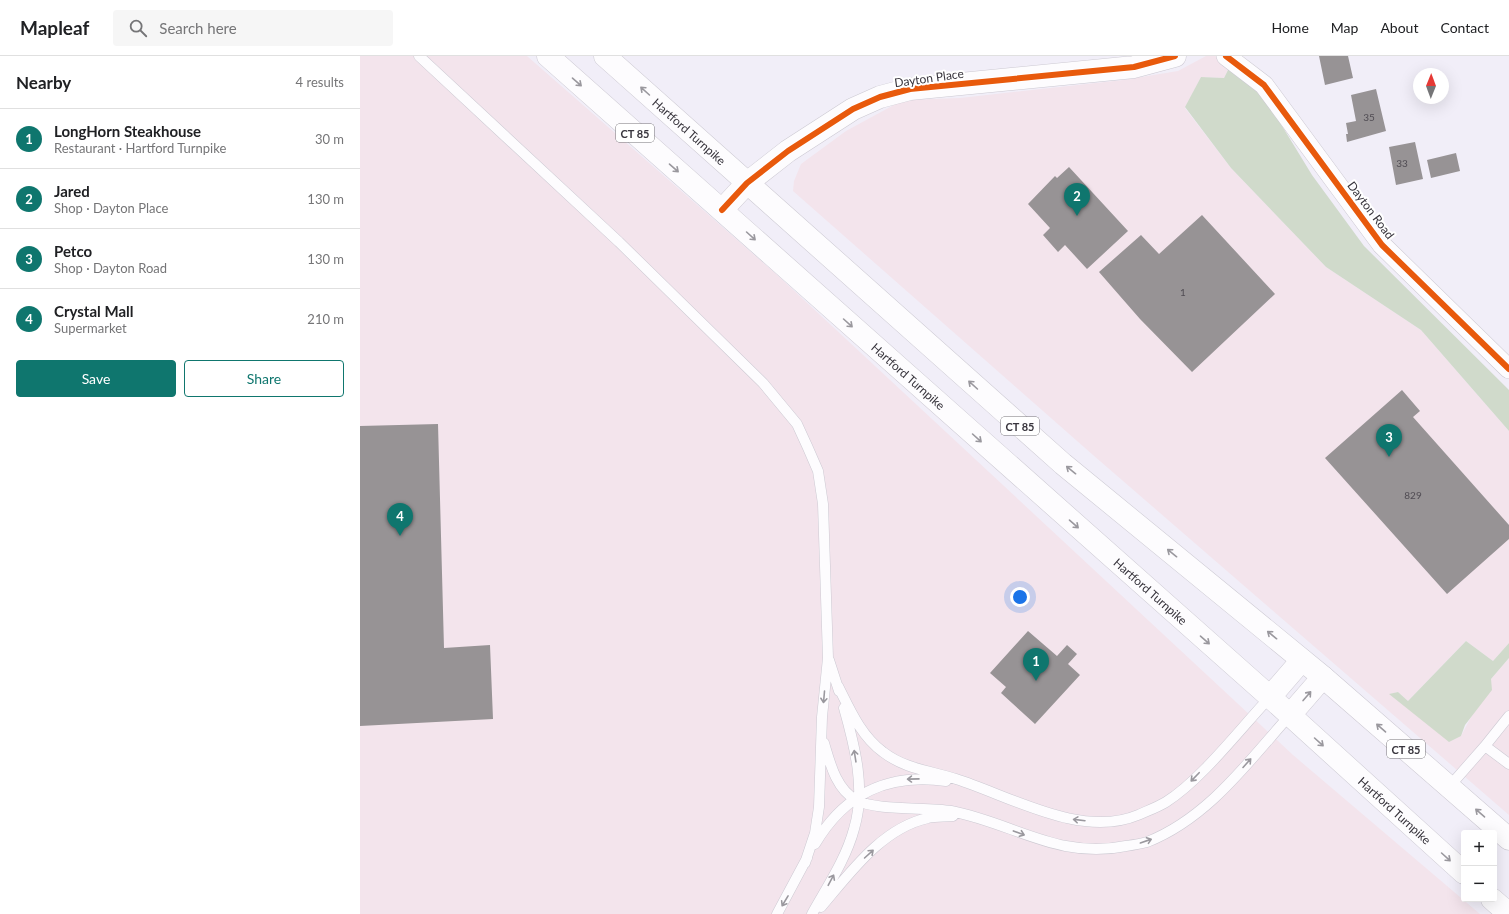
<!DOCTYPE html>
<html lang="en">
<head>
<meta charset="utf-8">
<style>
	body { margin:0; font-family:Lato,sans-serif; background:#f6f6f6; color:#202124 }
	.controls { position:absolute; right:12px; bottom:12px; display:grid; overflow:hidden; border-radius:4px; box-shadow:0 4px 16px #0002 }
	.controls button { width:36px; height:36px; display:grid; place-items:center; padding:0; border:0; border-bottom:1px solid #e0e0e0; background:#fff; color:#202124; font:20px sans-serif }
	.compass { position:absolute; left:1053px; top:12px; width:36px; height:36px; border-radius:50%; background:#fff; box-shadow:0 4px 16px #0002; rotate:1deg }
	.you { position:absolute; left:660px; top:541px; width:14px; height:14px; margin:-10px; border:3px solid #fff; border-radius:50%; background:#1a73e8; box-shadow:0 0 0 6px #1a73e833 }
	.badge { display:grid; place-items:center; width:26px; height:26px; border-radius:50%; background:#0f766e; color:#fff; font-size:13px; font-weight:700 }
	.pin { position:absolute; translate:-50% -33px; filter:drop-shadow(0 1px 2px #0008) }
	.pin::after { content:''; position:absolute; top:21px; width:14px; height:12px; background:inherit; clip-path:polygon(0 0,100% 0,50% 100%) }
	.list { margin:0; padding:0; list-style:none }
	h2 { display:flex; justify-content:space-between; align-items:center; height:52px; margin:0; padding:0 16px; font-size:17px }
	h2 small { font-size:13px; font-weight:400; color:#757577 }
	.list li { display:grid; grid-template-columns:26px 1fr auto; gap:12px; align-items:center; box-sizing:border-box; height:60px; padding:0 16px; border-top:1px solid #e0e0e0 }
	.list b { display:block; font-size:15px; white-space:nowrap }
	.list p { margin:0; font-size:13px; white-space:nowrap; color:#757577 }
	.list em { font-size:13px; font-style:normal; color:#757577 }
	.actions { display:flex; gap:8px; padding:12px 16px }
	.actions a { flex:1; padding:9px 0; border:1px solid #0f766e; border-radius:4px; text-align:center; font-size:14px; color:#0f766e }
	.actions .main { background:#0f766e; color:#fff }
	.icon { flex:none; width:22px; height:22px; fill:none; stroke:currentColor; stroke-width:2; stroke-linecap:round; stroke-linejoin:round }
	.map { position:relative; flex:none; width:1149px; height:858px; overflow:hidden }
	header { display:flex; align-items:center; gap:24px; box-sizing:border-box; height:56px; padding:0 20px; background:#fff; border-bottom:1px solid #e0e0e0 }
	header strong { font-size:19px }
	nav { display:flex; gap:22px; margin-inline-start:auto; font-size:14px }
	.search { width:280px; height:36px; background:#f6f6f6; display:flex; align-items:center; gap:10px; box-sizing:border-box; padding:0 14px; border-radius:4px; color:#757577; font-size:15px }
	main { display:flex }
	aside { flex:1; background:#fff }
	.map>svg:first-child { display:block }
	.commercial { fill:#f3e4ec }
	.green { fill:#d0dacb }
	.building { fill:#979395 }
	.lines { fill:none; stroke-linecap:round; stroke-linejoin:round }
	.service-casing { stroke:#ccc9d2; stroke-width:11 }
	.minor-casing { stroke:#ccc9d2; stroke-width:20 }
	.tertiary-casing { stroke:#ccc9d2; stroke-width:23 }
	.trunk-casing { stroke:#ccc9d2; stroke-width:23 }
	.service { stroke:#fdfcfe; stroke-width:10 }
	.minor { stroke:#fdfcfe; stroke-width:19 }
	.tertiary { stroke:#fdfcfe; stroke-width:22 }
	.trunk { stroke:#fdfcfe; stroke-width:22 }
	.cycleway-casing { stroke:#fff; stroke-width:8 }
	.cycleway { stroke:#e8590c; stroke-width:6 }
	.oneway { stroke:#9a989e }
	.labels { text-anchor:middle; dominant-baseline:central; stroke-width:4; stroke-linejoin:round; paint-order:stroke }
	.number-label { font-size:10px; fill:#504c53 }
	.shield { fill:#fff; stroke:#747277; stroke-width:1 }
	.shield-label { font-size:11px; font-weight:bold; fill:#38353d }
	.street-label { font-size:12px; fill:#38353d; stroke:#fff }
</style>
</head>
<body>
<header>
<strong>Mapleaf</strong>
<div class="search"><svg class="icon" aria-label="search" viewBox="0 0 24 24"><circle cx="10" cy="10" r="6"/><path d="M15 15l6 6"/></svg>Search here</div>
<nav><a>Home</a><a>Map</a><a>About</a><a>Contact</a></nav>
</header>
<main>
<aside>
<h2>Nearby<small>4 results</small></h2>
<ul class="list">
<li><span class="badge">1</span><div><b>LongHorn Steakhouse</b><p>Restaurant · Hartford Turnpike</p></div><em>30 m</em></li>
<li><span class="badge">2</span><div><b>Jared</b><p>Shop · Dayton Place</p></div><em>130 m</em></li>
<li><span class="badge">3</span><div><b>Petco</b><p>Shop · Dayton Road</p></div><em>130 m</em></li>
<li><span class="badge">4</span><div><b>Crystal Mall</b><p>Supermarket</p></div><em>210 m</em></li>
</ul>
<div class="actions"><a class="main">Save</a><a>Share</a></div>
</aside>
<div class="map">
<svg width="1149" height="858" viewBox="0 0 1149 858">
	<rect width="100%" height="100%" fill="#f1eef8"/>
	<path class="commercial" d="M0,0H167L415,217L933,699L1120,858H0Z
		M846,0H856L870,10L864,22L841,21L825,52L871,112L966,211L1061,274L1149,375V587L1133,605L1106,585L1048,645L1038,636L1030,638L1058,660L1101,680L1131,623L1149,602V759L733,399L433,135L434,125L441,108L486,75L543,44L600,42L763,24L818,15Z"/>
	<path class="green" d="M870,10L900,34L952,119L1004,190L1149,334V375L1061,274L966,211L871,112L825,51L841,21L864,22Z
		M1106,585L1133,605L1149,587V602L1131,623L1132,634L1105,669L1101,680L1089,686L1029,638L1038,636L1048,645Z"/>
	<path class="building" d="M959,0H988L993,22L965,29Z
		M1016,33L1026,75L987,86L986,78H988L986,67L996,65L991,39Z
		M1055,86L1063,123L1036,129L1029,91Z
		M1096,97L1100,115L1071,122L1067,104Z
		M709,111L768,175L727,213L705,189L698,196L683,179L690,172L668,148L695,120L697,122Z
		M842,159L915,238L832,316L780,263L739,216L781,179L799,198Z
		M1042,334L1060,355L1053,361L1149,469V483L1087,538L965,402Z
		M78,368L84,592L130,589L133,663L0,670V370Z
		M668,575L697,600L707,589L717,598L708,608L720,619L675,668L641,637L646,631L630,617Z"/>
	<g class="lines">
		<g class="service-casing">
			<path id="service" d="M59,0L259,186L403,327L437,368L448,392L458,415L463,448L468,602L462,661L459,751L455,777L445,807
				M469,604L479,635
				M478,630C490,654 501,680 523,696C545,713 571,715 596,723C650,740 721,783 778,759C787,755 798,751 806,746C841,724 880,673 910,641
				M464,687C470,707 476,733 496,744C516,755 566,751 591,755C653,767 699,804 766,790C773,789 780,788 787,786C848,762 888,706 930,659
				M1125,690L1149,660
				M1089,731L1125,690L1149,708
				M455,788C485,737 528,717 586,725
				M461,851C490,817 522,772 568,762C576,760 585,761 593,760
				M417,858L447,802
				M452,858C467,831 486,803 494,773C506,734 495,691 484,652"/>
		</g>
		<g class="minor-casing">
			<path id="minor" d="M866,0L904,29L1022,189L1149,313"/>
		</g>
		<g class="tertiary-casing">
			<path id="tertiary" d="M362,154L387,127L428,95L493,53L520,41L550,33L774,11L815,0"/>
		</g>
		<g class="trunk-casing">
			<g id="trunk">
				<path id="s1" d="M188,0L910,641L1104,817"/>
				<path id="s2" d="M245,0L703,408L963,621L1149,783"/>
				<path d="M910,641L942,604"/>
				<path d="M930,659L963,621"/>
				<path d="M1132,843L1149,858"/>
			</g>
		</g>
		<use href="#service" class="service"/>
		<use href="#minor" class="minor"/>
		<use href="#tertiary" class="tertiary"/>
		<use href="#trunk" class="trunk"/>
		<g class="cycleway-casing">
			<path id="cycleway" d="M866,0L904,29L1022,189L1149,313
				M362,154L387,127L428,95L493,53L520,41L550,33L774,11L815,0"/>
		</g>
		<use href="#cycleway" class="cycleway"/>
	</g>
	<defs><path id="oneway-shaft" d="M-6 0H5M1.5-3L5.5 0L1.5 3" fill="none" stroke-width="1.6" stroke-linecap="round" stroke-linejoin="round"/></defs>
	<g class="oneway">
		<use href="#oneway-shaft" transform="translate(217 26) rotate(41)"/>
		<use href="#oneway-shaft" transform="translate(285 35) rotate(-138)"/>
		<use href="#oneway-shaft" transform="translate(314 112) rotate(41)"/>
		<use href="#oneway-shaft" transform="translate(391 180) rotate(42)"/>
		<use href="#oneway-shaft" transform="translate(488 267) rotate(42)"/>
		<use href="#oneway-shaft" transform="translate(613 329) rotate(-138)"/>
		<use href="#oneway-shaft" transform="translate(617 382) rotate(42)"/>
		<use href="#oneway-shaft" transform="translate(711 414) rotate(-141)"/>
		<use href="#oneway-shaft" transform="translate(714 468) rotate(41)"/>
		<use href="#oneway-shaft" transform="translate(812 497) rotate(-141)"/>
		<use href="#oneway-shaft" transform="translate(912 579) rotate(-141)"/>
		<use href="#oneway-shaft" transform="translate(845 584) rotate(41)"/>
		<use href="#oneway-shaft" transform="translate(947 640) rotate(-49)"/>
		<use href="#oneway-shaft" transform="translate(464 641) rotate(95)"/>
		<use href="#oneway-shaft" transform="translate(1021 672) rotate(-139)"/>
		<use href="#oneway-shaft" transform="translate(959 686) rotate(42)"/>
		<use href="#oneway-shaft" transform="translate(495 700) rotate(-99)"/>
		<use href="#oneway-shaft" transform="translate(887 707) rotate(-48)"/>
		<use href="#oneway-shaft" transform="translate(835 721) rotate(134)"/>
		<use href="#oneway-shaft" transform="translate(553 723) rotate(179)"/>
		<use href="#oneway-shaft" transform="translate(1120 757) rotate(-139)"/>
		<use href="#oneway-shaft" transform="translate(719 764) rotate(-173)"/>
		<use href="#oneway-shaft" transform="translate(659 777) rotate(20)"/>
		<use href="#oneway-shaft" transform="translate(786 785) rotate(-19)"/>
		<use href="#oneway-shaft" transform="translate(509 798) rotate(-42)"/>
		<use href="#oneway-shaft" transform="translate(1086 801) rotate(42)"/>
		<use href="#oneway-shaft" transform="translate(471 824) rotate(-62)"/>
		<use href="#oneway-shaft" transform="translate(425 845) rotate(121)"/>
	</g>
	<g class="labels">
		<g class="number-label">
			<text x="1009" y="61">35</text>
			<text x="1042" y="107">33</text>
			<text x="823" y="236">1</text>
			<text x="1053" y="439">829</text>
		</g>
		<g class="shield">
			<rect x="256" y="68" width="38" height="18" rx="3"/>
			<rect x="641" y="361" width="38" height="18" rx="3"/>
			<rect x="1027" y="684" width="38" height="18" rx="3"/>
		</g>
		<g class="shield-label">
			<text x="275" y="77">CT 85</text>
			<text x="660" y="370">CT 85</text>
			<text x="1046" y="693">CT 85</text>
		</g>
		<g class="street-label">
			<text transform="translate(569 22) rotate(-8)">Dayton Place</text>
			<text stroke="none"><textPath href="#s2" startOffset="113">Hartford Turnpike</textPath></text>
			<text transform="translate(1011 154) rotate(53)">Dayton Road</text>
			<text stroke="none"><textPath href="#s1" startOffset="482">Hartford Turnpike</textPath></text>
			<text stroke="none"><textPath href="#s1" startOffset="806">Hartford Turnpike</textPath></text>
			<text stroke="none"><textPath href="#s1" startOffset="1134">Hartford Turnpike</textPath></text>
		</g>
	</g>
</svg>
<div class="controls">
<button>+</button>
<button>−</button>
</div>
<svg class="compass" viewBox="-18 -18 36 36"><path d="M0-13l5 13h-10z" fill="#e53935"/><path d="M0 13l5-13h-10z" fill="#757577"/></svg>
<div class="you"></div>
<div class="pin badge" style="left:676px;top:625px">1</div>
<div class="pin badge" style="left:717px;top:160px">2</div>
<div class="pin badge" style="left:1029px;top:401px">3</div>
<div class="pin badge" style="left:40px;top:480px">4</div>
</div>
</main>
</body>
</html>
